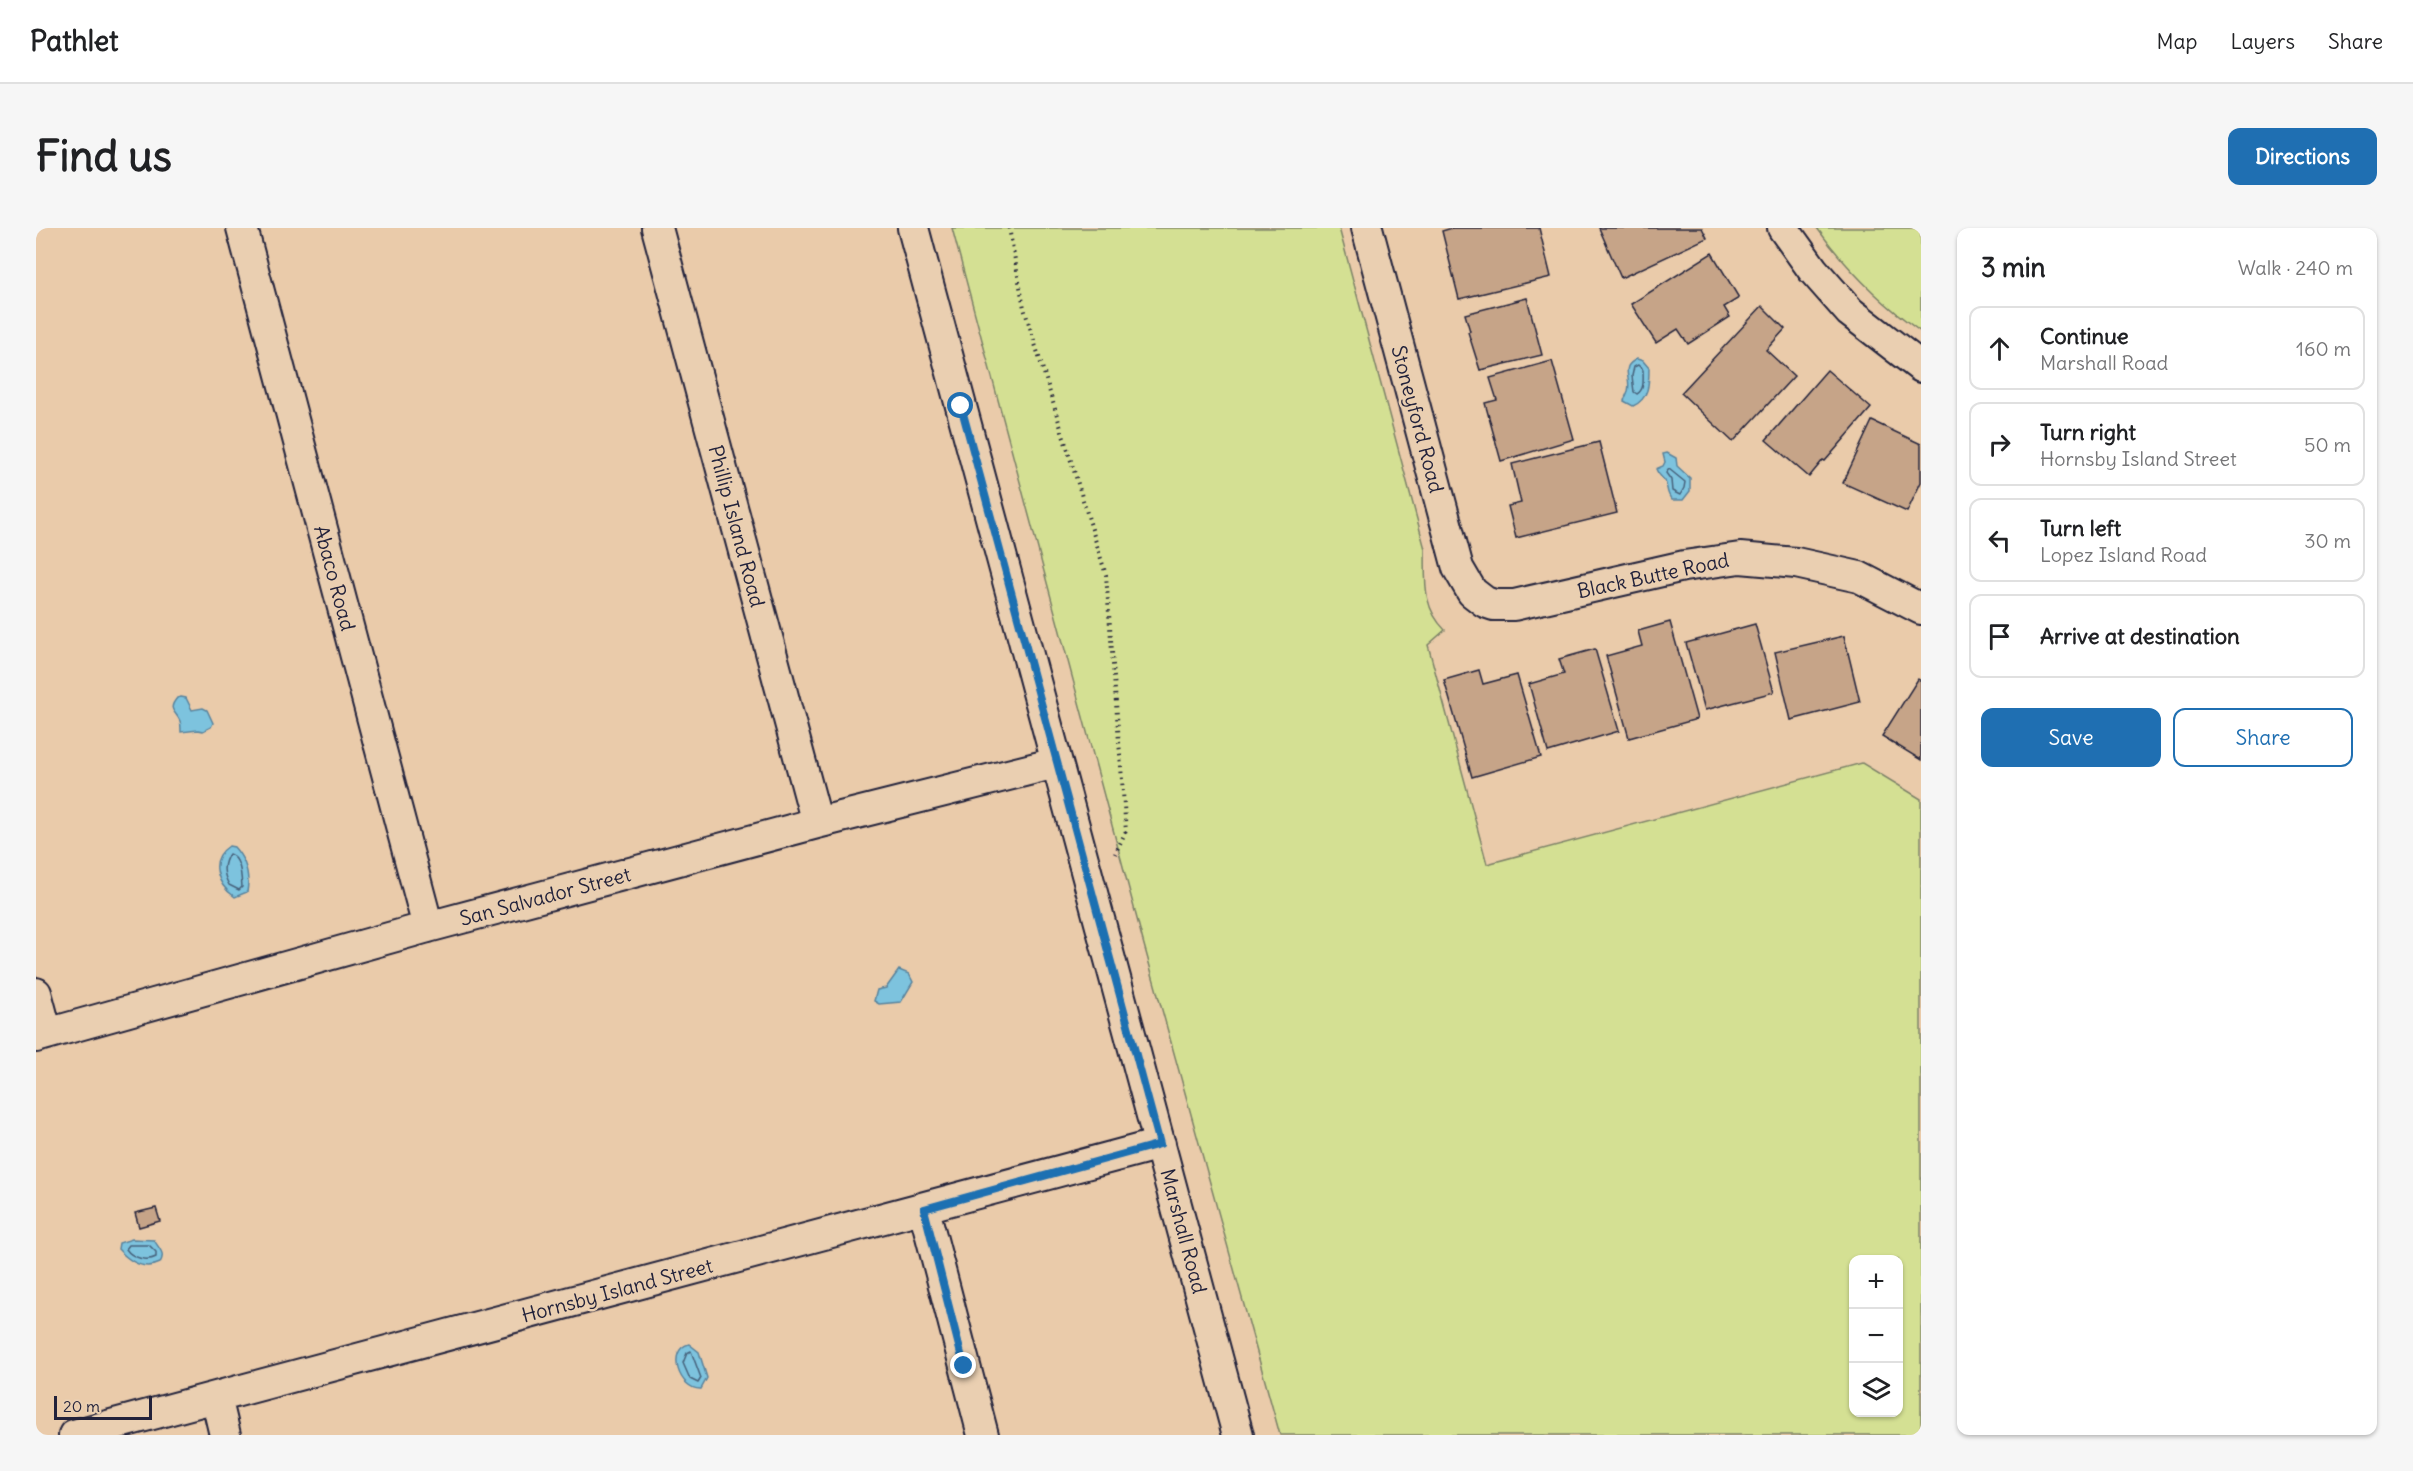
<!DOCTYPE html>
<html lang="en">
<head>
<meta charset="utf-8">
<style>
	body { margin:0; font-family:Delius,sans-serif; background:#f6f6f6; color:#202124 }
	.controls { position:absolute; right:18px; bottom:18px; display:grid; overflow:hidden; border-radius:12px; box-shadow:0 2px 4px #0004 }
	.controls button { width:54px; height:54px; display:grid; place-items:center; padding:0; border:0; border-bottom:2px solid #e0e0e0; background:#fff; color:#202124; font:30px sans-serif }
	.scale { position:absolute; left:18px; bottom:15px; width:98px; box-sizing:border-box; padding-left:6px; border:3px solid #22223b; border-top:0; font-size:16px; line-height:21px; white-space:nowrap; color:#22223b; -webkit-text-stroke:4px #eacfb1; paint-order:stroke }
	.stop { position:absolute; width:18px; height:18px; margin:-14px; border:4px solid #1f6fb2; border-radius:50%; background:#fff }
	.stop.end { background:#1f6fb2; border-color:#fff; box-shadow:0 2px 6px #0008 }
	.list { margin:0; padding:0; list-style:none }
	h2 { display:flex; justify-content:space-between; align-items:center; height:78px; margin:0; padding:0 24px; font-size:26px }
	h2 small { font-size:20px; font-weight:400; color:#757577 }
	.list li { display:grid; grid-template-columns:39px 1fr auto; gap:18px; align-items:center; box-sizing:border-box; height:84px; margin:0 12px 12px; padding:0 12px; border:2px solid #e0e0e0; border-radius:12px }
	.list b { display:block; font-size:22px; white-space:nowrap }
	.list p { margin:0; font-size:20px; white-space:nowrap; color:#757577 }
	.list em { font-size:20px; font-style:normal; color:#757577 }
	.actions { display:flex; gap:12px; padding:18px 24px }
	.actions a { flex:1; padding:14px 0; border:2px solid #1f6fb2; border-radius:12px; text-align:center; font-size:21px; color:#1f6fb2 }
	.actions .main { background:#1f6fb2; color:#fff }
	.icon { flex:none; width:33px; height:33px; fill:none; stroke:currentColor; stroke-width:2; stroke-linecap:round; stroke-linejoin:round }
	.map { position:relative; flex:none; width:1885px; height:1207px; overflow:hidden; border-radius:12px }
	header { display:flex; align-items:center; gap:36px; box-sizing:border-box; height:84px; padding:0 30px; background:#fff; border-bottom:2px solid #e0e0e0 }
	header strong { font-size:28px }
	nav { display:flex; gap:33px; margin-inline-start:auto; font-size:21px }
	.intro { display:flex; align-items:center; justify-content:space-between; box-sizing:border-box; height:144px; padding:0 36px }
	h1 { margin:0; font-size:42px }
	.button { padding:15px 27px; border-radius:12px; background:#1f6fb2; color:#fff; font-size:21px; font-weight:700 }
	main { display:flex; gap:36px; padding:0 36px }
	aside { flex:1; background:#fff; border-radius:12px; box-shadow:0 2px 4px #0004 }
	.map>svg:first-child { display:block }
	.green { fill:#d4e093; stroke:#7b8167; stroke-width:1.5; fill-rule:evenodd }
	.water { fill:#7dc3de; stroke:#59839d; stroke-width:1.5 }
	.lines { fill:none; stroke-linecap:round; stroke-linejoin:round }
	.shore { stroke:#46627c; stroke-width:1.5 }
	.building { fill:#c6a488; stroke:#22223b; stroke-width:1.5 }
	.minor-casing { stroke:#22223b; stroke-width:34 }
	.path { stroke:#22223b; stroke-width:4; stroke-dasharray:1.5 4.5; stroke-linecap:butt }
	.minor { stroke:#eacfb1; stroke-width:30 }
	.route { stroke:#1f6fb2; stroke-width:8 }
	.labels { text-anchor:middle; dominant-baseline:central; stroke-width:5; stroke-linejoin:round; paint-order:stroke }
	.street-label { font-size:20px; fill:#22223b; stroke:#eacfb1 }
</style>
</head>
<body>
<header>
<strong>Pathlet</strong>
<nav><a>Map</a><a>Layers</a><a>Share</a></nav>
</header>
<div class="intro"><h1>Find us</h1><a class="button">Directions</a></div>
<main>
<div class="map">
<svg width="1885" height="1207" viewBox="0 0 1885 1207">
	<rect width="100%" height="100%" fill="#eacbaa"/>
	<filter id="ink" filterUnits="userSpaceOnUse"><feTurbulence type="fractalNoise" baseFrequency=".0167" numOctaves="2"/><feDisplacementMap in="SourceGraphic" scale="12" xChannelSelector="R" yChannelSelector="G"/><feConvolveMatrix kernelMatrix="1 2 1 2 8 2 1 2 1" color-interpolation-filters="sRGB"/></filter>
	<g filter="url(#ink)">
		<path class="green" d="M916,0H1303L1389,321C1390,351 1385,378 1409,402L1392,417L1451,636L1826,535L1885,571V1207H1244L1108,717ZM1818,1032H1862V1184H1818Z
			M1781,0H1885V104C1845,75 1810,40 1781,0Z"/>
		<path class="water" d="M1601,131L1607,133L1613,140C1613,156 1613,171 1597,178L1588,173C1589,169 1591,166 1592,163C1596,150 1583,139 1601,131Z
			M1631,225L1640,230L1641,238L1654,250V263L1647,272H1636C1630,265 1632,260 1629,253C1625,248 1622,247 1620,241L1627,238L1629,234L1627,226Z
			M145,469L150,470L156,482L167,480L171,482L177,495L175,499L167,503L162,502L145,504C145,500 145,496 144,493C139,482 131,482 141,470Z
			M193,618L198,619C209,631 214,647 211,664L199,669C181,657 172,632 193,618Z
			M863,742L873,746L877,754L865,774L843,776L838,773L841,762L850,760Z
			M96,1011L118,1012C123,1021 130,1025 124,1035C108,1043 93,1033 82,1021L83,1015Z
			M653,1116L663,1124L671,1150L665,1161C643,1162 630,1122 653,1116Z"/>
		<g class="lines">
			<path class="shore" d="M1602,137L1607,142C1607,151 1609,161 1601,166L1598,164L1596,148L1598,139Z
				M1633,241L1649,254L1648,260L1644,267L1636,263L1635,252L1630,245Z
				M193,626C205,630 205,647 206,659L203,662L193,657C187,646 186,637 193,626Z
				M93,1017H113L120,1024V1029C111,1034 96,1030 90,1021Z
				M655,1123L665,1150L662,1155L654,1151L647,1135L651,1125Z"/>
		</g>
		<path class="building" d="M1416,0H1503L1515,49L1423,71L1406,3Z
			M1563,0H1666L1671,10L1585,50Z
			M1676,25L1703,70L1688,79L1694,89L1652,116L1642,101L1620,115L1595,76Z
			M1491,70L1506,127L1444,142L1432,104L1434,103L1429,86Z
			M1726,78L1749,101L1730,122L1758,148L1697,214L1645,165Z
			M1516,133L1538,211L1465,233L1449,175L1461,172L1454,150Z
			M1791,142L1835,180L1789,233L1787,232L1773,249L1730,212Z
			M1836,193L1885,216V254L1871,284L1807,255Z
			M1563,214L1581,285L1480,310L1472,278L1485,275L1476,236Z
			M1634,394L1661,491L1593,510L1570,428L1606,418L1602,403Z
			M1719,396L1738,464L1669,482L1650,415Z
			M1808,408L1824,474L1755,492L1739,424Z
			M1559,421L1583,503L1512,524L1493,456L1528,446L1523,431Z
			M1443,442L1447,456L1481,447L1505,529L1436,549L1408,452Z
			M1882,451L1885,453V532L1846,508Z
			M120,980L124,993L103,999L99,985Z"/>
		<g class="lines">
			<g class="minor-casing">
				<path id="minor" d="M206,0L392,699
					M621,0L781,595
					M877,0L1202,1207
					M1331,0L1422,340L1436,364L1449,374L1458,377H1478L1648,338L1704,330L1760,335L1823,349L1885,381
					M1747,0L1777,42L1814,84L1885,139
					M0,765L11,806
					M0,809L392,699L781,595L1020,535
					M888,981L947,1207
					M180,1169L189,1207
					M38,1207L1124,916"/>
			</g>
			<path class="path" d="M973,0L988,80L1070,347L1090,603L1079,626"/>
			<use href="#minor" class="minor"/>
		</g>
	</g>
	<g class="lines" filter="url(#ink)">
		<path class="route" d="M925,178L1124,916L888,981L928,1138"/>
	</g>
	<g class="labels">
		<g class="street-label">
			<text transform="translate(1382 191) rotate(75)">Stoneyford Road</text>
			<text transform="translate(701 298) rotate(75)">Phillip Island Road</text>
			<text transform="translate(1617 347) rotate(-12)">Black Butte Road</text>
			<text transform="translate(299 350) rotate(75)">Abaco Road</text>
			<text transform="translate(509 668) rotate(-15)">San Salvador Street</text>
			<text transform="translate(1148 1003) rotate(75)">Marshall Road</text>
			<text transform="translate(581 1062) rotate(-15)">Hornsby Island Street</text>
		</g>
	</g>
</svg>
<div class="controls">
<button>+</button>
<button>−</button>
<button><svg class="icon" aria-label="layers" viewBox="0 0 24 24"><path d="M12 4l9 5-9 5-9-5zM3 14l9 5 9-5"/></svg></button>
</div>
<div class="scale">20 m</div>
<div class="stop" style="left:925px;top:178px"></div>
<div class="stop end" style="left:928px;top:1138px"></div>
</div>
<aside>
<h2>3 min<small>Walk · 240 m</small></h2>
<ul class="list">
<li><svg class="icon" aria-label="ahead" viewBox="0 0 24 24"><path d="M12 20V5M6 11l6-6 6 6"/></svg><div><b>Continue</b><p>Marshall Road</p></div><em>160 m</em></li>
<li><svg class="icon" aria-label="right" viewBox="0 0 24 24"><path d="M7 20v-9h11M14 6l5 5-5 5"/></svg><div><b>Turn right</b><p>Hornsby Island Street</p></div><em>50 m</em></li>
<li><svg class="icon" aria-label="left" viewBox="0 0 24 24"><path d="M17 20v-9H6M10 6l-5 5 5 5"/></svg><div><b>Turn left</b><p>Lopez Island Road</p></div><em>30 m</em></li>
<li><svg class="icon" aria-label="arrive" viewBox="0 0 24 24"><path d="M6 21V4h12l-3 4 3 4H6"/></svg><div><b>Arrive at destination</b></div></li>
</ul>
<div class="actions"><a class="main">Save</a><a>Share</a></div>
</aside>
</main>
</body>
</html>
